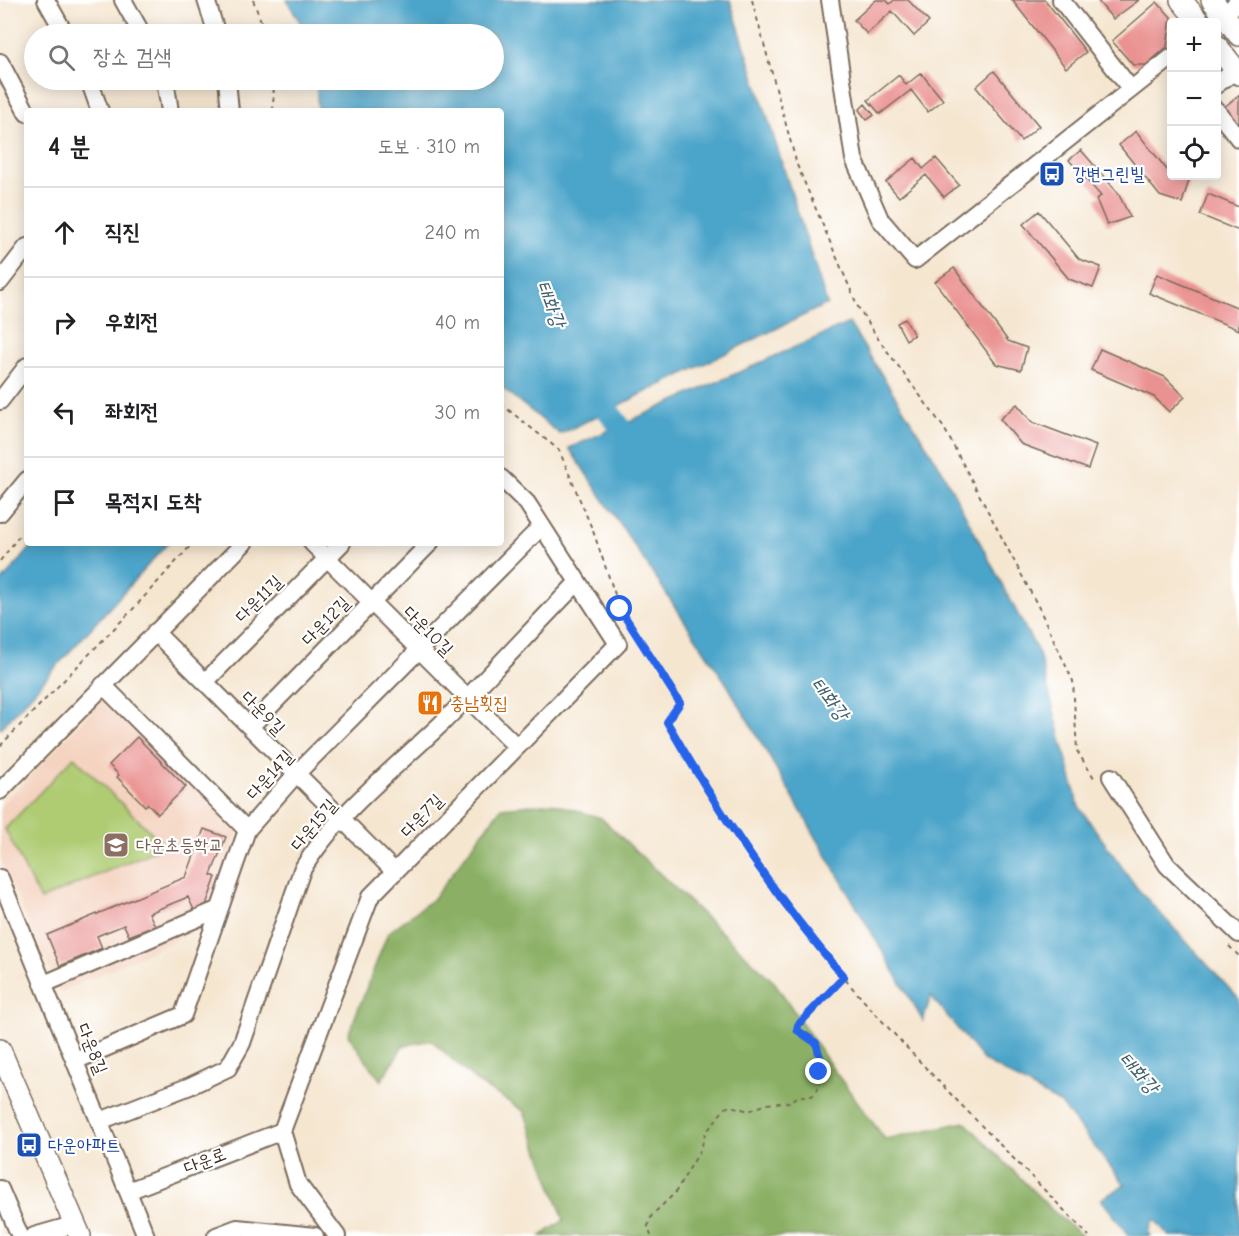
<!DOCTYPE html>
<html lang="ko">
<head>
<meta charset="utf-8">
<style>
	body { margin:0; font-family:"Comic Neue","Poor Story",sans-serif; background:#f2f2f2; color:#202124 }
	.controls { position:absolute; right:18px; top:18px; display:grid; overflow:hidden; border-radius:6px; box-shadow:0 3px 15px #0003 }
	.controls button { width:54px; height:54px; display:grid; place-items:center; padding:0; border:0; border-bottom:2px solid #e0e0e0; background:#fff; color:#202124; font:30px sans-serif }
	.stop { position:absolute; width:18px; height:18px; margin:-14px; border:4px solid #2563eb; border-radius:50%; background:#fff }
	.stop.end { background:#2563eb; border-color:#fff; box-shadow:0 2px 6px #0008 }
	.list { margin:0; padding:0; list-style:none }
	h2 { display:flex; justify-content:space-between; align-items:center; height:78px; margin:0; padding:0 24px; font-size:26px }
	h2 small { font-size:20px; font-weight:400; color:#757577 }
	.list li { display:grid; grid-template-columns:39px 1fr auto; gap:18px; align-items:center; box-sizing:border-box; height:90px; padding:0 24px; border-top:2px solid #e0e0e0 }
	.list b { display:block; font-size:22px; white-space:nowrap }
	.list em { font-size:20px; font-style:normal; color:#757577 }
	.icon { flex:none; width:33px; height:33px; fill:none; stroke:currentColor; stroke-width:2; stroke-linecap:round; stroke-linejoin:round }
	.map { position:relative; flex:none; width:1239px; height:1236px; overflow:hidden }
	.search { position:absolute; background:#fff; box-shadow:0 3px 15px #0003; left:24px; top:24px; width:480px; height:66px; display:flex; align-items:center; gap:15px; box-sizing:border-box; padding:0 21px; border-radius:33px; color:#757577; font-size:22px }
	.panel { position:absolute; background:#fff; box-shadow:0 3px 15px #0003; left:24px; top:108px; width:480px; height:438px; border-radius:6px }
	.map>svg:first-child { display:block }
	.built { fill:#f4d3c0 }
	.green { fill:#afcc73; stroke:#757b48; stroke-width:1.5 }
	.forest { fill:#8bb065; stroke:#636d42; stroke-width:1.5 }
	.water { fill:#4ca4c9; stroke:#446774; stroke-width:1.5 }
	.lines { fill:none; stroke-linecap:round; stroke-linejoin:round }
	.river { stroke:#4ca4c9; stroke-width:22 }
	.building { fill:#ea9291 }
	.minor-casing { stroke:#7c6c5c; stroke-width:20 }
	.major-casing { stroke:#7c6c5c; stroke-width:24 }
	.path { stroke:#7c6c5c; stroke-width:2; stroke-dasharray:4.5 4.5; stroke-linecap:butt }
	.minor { stroke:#fff; stroke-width:16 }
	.major { stroke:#fff; stroke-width:21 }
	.route { stroke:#2563eb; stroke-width:8 }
	.labels { text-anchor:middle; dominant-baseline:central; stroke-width:4.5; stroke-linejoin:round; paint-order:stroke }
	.transit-label { font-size:18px; fill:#164399; stroke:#fff; text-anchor:start }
	.street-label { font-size:18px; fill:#3b2a1e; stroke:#fff }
	.food-label { font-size:18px; fill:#c56008; stroke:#fff; text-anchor:start }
	.education-label { font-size:18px; fill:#785e54; stroke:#fff; text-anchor:start }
	.water-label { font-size:20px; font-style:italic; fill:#43616b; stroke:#fff }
</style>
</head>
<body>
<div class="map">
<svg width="1239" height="1236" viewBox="0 0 1239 1236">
	<rect width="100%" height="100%" fill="#fff"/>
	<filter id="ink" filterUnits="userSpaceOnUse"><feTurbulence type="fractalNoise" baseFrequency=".0167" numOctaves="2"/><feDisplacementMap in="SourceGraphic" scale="12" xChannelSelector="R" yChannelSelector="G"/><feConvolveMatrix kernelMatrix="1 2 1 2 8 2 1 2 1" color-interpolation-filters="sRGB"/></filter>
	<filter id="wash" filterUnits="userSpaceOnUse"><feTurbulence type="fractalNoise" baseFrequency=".008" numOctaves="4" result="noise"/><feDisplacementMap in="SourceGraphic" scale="24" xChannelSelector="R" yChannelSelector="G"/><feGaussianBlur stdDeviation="1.35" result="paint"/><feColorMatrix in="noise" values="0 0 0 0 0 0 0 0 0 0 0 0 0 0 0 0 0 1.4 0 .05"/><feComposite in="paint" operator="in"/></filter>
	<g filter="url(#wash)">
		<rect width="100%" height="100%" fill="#f5e6d0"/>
		<path class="built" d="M105,697L238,831L204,927L60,992L0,859V807Z"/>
		<path class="green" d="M74,757L165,846L40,900L5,829Z"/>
		<path class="forest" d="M552,803L601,818L775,983L833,1069L885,1139L965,1122L1052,1210L1082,1236H541L564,1220L524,1111L478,1083L431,1040L403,1046L381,1081L348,1035L388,933L434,898L501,808Z"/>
		<path class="water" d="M287,0H730L827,304L560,434L501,387V111H318L316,80H494V34H307Z
			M849,323L940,467L1039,654L1079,807L1137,888L1239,999V1236H1169L1154,1219L1148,1232L1150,1236H1129L1101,1199L1125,1185L1061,1104L984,1061L931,996L923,1021L728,686L569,448Z
			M35,543H168L0,729V583Z"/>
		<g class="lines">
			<path class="river" d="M590,387L637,449"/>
		</g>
		<g id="blocks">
			<path class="building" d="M876,0H886L890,4L894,0H908L929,22L914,36L892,11L867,34L854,20Z
				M1012,0H1045L1086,52L1066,68Z
				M1097,0H1139L1113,19Z
				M1157,2L1171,17L1167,47L1146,65H1133L1112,41Z
				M994,71L1039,126L1021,141L976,87Z
				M921,73L943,100L928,112L911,90L880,114L868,100L899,75L906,85Z
				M1239,95V128L1223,108Z
				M865,104L874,115L867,120L859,110Z
				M1136,131L1172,176L1189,180L1182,203L1160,196L1119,145Z
				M1081,150L1118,193L1130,217L1107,225L1096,199L1101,196L1069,160Z
				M915,158L923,169L936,158L959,185L944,197L926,175L899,197L886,182Z
				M1208,194L1239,207V231L1200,215Z
				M1039,211L1079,259L1101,267L1093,288L1069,279L1023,224Z
				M954,268L1008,341L1027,348L1021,370L996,364L935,282Z
				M1157,274L1239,308V330L1149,293Z
				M905,319L914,335L906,340L897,323Z
				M1100,349L1165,377L1185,397L1169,412L1154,397L1091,370Z
				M1017,404L1032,422L1096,446L1088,469L1021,444L1000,419Z
				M137,737L186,787L158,814L148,804L145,806L117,777L119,775L109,765Z
				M204,829L226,837L211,875L216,877L206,905L194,910L188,897L149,913L155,926L129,936L124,925L97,936L102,948L60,966L47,935L186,877Z"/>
		</g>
	</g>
	<g filter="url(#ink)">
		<use href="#blocks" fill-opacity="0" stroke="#7c6c5c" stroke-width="1.5"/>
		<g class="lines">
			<g class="minor-casing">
				<path id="minor" d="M46,0L65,34
					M123,0L142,34
					M206,0L217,34
					M830,0L854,159L880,219L915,260L1172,57
					M1061,0L1130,88
					M1216,22L1239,1
					M0,62L27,113
					M89,80L100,111
					M165,80L170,111
					M227,80L230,111
					M1216,85L1236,70
					M1216,110L1239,139
					M0,282L27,247
					M0,401L27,366
					M0,513L27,480
					M312,543L517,747
					M155,632L395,872
					M205,682L342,543
					M103,685L247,830
					M250,727L430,543
					M1111,777L1167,865L1239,934
					M0,791L244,543
					M0,878L146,1236
					M44,984L219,909
					M75,1061L183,1015L247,830L297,773L542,526
					M100,1121L190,1086L228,1068L242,1043L302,870C335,815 395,768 441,724C488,678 532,629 578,582
					M0,1189L20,1236
					M128,1191L282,1131
					M34,1236L76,1224
					M216,1236L237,1228L315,1236
					M337,1236L298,1184L282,1131L370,897L618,644L527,503L501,478"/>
			</g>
			<g class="major-casing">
				<path id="major" d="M1181,0L1199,22
					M1212,0L1239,35
					M1216,45L1239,74
					M0,1050L80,1236"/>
			</g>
			<path class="path" d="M253,0L266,34
				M752,0L797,165L858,307L879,340L944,428L1039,608L1073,681L1077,751L1096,781
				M273,111L274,80
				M501,404L559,450L593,531L620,609L680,703L667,722C707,793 750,864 801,927C890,1037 992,1135 1089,1236
				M0,561L27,526
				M0,746L134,608L193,543
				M1229,946L1239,956
				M651,1236L648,1226L652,1215L675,1193L701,1149L705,1134L725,1108L731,1106L749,1111L767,1104L791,1102L798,1096H812L817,1091L822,1077L819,1072L823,1067L816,1043L797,1030L798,1025L844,977"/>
			<use href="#minor" class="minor"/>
			<use href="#major" class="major"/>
		</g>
	</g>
	<g class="lines" filter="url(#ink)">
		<path class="route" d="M620,609L680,703L667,722C719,813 776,898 844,977L798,1025L797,1030L816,1043L823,1067L819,1072"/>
	</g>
	<defs>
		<g id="bus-square" transform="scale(1.35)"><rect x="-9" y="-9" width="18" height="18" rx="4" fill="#1a4fb4" stroke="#fff"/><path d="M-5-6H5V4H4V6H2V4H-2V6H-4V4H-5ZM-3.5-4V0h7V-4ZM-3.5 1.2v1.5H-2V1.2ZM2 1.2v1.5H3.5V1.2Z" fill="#fff"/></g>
		<g id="restaurant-square" transform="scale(1.35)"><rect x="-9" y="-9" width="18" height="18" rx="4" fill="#e8710a" stroke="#fff"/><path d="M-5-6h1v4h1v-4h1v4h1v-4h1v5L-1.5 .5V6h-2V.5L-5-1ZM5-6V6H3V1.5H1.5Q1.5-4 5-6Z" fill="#fff"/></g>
		<g id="school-square" transform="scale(1.35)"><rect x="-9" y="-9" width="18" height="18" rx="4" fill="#8d6e63" stroke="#fff"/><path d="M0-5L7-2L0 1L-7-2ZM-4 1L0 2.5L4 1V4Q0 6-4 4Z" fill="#fff"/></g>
	</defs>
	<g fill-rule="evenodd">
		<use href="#bus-square" x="1052" y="174"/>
		<use href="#restaurant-square" x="430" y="703"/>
		<use href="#school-square" x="116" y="845"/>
		<use href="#bus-square" x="29" y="1145"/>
	</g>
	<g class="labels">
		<g class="transit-label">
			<text x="1072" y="174">강변그린빌</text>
			<text x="48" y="1145">다운아파트</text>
		</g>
		<g class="street-label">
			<text transform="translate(259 599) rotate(-45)">다운11길</text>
			<text transform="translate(326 621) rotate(-46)">다운12길</text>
			<text transform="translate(428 631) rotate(45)">다운10길</text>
			<text transform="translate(263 713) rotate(45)">다운9길</text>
			<text transform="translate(270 775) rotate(-48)">다운14길</text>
			<text transform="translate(422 816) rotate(-46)">다운7길</text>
			<text transform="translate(314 825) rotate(-50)">다운15길</text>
			<text transform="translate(92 1049) rotate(68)">다운8길</text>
			<text transform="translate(205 1161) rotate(-21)">다운로</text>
		</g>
		<g class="food-label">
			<text x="450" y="703">충남횟집</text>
		</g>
		<g class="education-label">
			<text x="136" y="845">다운초등학교</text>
		</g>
		<g class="water-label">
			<text transform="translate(551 304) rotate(69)">태화강</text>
			<text transform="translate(830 699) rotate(52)">태화강</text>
			<text transform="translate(1139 1073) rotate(48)">태화강</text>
		</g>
	</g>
</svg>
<div class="controls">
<button>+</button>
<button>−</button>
<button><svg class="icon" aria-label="locate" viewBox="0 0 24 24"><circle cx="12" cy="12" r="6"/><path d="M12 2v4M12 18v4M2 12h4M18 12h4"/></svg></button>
</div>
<div class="stop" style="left:620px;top:609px"></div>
<div class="stop end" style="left:819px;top:1072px"></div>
<div class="search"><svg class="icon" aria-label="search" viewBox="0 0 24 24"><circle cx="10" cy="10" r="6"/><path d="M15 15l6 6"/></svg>장소 검색</div>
<section class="panel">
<h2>4 분<small>도보 · 310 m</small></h2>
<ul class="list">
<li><svg class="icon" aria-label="ahead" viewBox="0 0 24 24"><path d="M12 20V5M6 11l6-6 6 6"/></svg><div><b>직진</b></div><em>240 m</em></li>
<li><svg class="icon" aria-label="right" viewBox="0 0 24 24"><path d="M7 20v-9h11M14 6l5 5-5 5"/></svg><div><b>우회전</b></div><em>40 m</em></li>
<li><svg class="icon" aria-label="left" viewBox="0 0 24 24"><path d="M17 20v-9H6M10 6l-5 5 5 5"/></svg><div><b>좌회전</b></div><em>30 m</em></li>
<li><svg class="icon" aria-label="arrive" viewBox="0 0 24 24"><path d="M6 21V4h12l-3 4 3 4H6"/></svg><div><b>목적지 도착</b></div></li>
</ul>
</section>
</div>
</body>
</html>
